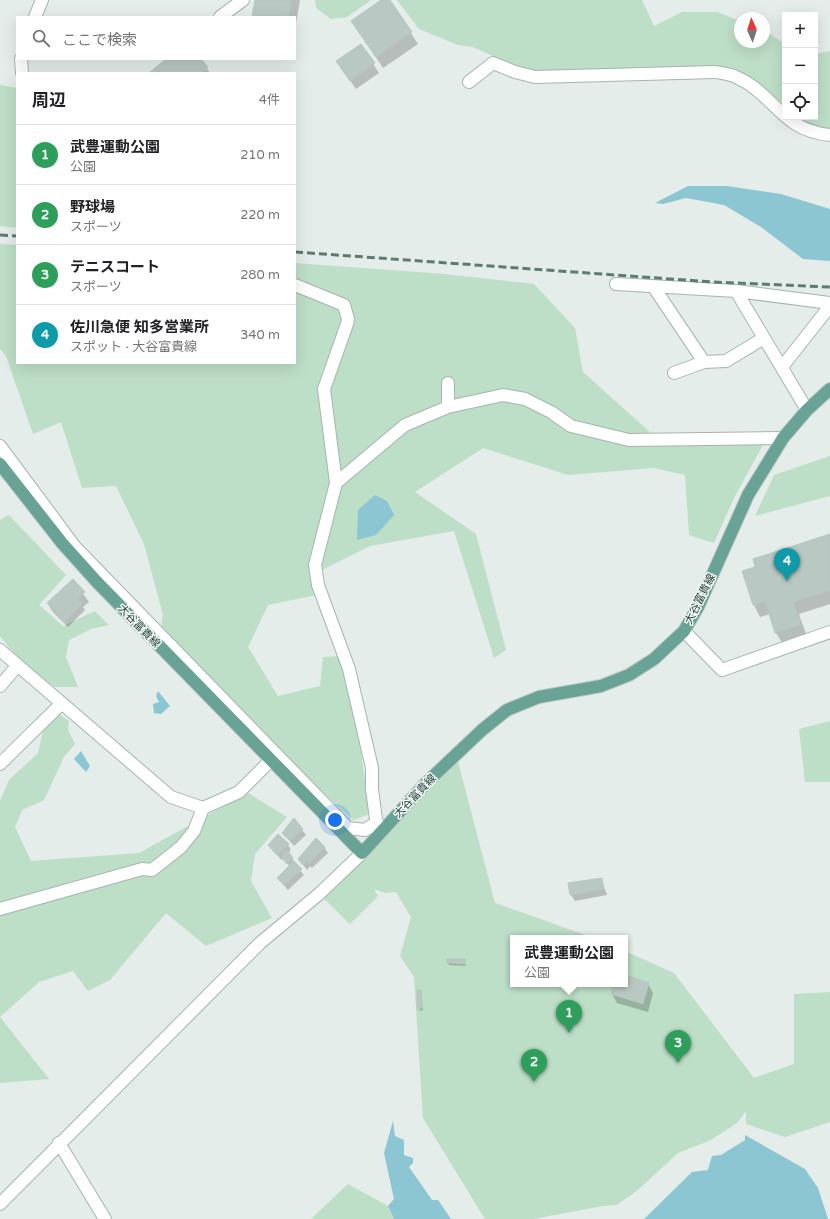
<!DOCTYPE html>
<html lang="ja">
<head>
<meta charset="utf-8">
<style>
	body { margin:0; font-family:"Varela Round","Noto Sans JP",sans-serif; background:#f2f2f2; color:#202124 }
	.controls { position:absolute; right:12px; top:12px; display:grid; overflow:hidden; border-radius:0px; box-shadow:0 4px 16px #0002 }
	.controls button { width:36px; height:36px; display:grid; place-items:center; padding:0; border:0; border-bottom:1px solid #e0e0e0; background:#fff; color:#202124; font:20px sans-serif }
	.compass { position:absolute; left:734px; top:12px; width:36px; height:36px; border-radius:50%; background:#fff; box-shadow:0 4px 16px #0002; rotate:357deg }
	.you { position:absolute; left:335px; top:820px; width:14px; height:14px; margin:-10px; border:3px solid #fff; border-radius:50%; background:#1a73e8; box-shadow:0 0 0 6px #1a73e833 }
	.badge { display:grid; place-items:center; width:26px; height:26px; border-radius:50%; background:#7f4e3d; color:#fff; font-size:13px; font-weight:700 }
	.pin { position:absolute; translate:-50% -33px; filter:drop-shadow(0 1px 2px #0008) }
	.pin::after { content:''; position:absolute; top:21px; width:14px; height:12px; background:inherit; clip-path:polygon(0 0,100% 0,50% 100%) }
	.popup { position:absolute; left:510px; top:935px; width:118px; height:52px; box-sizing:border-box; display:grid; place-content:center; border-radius:0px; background:#fff; filter:drop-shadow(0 1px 3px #0005); font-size:13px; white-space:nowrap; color:#757577 }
	.popup b { font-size:15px; color:#202124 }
	.popup::after { content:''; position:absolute; left:50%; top:100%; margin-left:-8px; border:8px solid transparent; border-top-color:#fff }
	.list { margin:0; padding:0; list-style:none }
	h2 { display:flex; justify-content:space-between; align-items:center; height:52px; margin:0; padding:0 16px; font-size:17px }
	h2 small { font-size:13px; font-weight:400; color:#757577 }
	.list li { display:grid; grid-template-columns:26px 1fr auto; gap:12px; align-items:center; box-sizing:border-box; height:60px; padding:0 16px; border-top:1px solid #e0e0e0 }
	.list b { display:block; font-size:15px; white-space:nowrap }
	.list p { margin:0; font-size:13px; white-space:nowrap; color:#757577 }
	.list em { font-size:13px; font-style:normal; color:#757577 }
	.icon { flex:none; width:22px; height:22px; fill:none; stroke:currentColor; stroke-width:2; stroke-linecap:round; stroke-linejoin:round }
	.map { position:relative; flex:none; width:830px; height:1219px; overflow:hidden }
	.search { position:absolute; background:#fff; box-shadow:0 4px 16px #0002; left:16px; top:16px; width:280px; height:44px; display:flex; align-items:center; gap:10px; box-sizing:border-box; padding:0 14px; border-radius:0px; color:#757577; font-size:15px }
	.panel { position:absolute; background:#fff; box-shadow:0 4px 16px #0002; left:16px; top:72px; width:280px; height:292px; border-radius:0px }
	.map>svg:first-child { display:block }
	.green { fill:#bddec7 }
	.water { fill:#8cc6d2 }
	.shadow { fill:#0003 }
	.building { fill:#b9c8c2; stroke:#b6c7c0 }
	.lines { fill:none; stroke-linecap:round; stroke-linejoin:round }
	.minor-casing { stroke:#a6b5b0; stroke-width:14 }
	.major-casing { stroke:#c1c9c7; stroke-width:14 }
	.minor { stroke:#fff; stroke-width:12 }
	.major { stroke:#68a395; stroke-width:12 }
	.rail { stroke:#5d7b73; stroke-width:3; stroke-dasharray:8 4; stroke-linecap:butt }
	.labels { text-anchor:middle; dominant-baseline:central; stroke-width:3; stroke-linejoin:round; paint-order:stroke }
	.street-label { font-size:11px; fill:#233f38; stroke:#f4faf7 }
</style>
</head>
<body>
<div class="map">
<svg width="830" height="1219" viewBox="0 0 830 1219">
	<rect width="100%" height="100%" fill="#e4ede9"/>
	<path class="green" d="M315,0H371L347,17L331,19L316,8Z
		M397,0H642L654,26L682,12H717L740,21V42H764V30L785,44V110L738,72L718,66L535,72L497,58L473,47L458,45L419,29Z
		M830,51V130L816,129L795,117H815V54Z
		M0,85L17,88V228L0,226Z
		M0,244L17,245V363H295V263L444,274L534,284L575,328L583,372L661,442L764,443L734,498L714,543L689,535L685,475L654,468L568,475L483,448L415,492L476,534L506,650L494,658L454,531L370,546L322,570L317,595L268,605L248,647L278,696L320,686L323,657L341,656L360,746L370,814L353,820L264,738L161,628L163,615L144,544L116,486L82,488L61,422L33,434L6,356L0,349Z
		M830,456V496L755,516L774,475Z
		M9,515L66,575L39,605L63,626L95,611L109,625L91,629L69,640L66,657L78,687H55L20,661L0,636V520Z
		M59,714L69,721L68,730L75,744L64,757L44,800L22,810L15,827L31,861L139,853L248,793L287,817L255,854L251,881L272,918L206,946L166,913L110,980L88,991L73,971L39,982L0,1017V801L9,780L38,753L43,731Z
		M830,721V782H805L799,729Z
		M456,754L495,903L594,938H513V984H625V951L674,973L754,1078L794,1064V994L830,992V1122L785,1137L746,1124V1111L737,1123L711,1140L678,1153L639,1189L617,1205L603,1206L533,1219H485L423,1118L414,977L400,956L411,917L396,892L385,893L374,889L378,896L350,924L319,894Z
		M0,1017L49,1079L0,1083Z
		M348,1184L388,1206L394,1219H311Z"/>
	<path class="water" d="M688,186H727L781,194L830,209V261L803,259L761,227L724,205L686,198L663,204L655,203Z
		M375,495L387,501L394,515L376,535L357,540L358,510Z
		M158,691L170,706L161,714L154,713L153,704L159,702L156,696Z
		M81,751L90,766L86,772L74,759Z
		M393,1121L395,1136L404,1140V1155L413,1158V1163L409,1167L432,1200H438L451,1219H394L388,1206L394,1199L384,1153Z
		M745,1135L805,1169L818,1188L828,1219H644L692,1172L708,1170L712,1156L721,1155L745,1140Z"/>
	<path class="shadow" d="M256,0H300L295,29V17H253Z
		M383,0H389L418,44L383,68L352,21Z
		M361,45L379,73L356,89L343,70Z
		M167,59H200L210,73H151Z
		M830,535V604L799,614L807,637L783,644L776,633L770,614L760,617L754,605L743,572Z
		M73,580L89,602L83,607L85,610L68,627L53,612L48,604Z
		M294,820L306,835L294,846L283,833Z
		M270,845H288L291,850L288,853L294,861L293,862L304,875L288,890L278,878L290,867L283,858L281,860Z
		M324,847L328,853L312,868L310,866L307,870L299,859Z
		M601,879L607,895L575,901L571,895L569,884Z
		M464,960L466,966L449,965L448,963Z
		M625,977L648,984L653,993L648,1012L617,1003L612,994L615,984H625Z
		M421,991L423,1010L420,1011L418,1008Z"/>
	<path class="building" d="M255,0H291L289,17H252Z
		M381,0H390L412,32L376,57L351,21Z
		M361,44L375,63L350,81L336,61Z
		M166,59H201L208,67L201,73H149Z
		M830,534V590L793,602L801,625L775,633L765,601L753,605L742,571L755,567L753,559Z
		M73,579L85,592L59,616L47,603Z
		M78,599L82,604L64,622L59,616Z
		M294,818L303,829L290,841L282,833Z
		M278,834L289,844L277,855L268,845Z
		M316,838L325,847L308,864L307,861L303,865L298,859Z
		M287,850L293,858L287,864L281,857Z
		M294,861L302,869L284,885L277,878Z
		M602,878L604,889L570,895L568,883Z
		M447,959H465V964L447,963Z
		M625,975L649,983L643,1004L611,994L614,984H625Z
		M417,990H421L422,1008L417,1009Z"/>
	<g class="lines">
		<g class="minor-casing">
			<path id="minor" d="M35,17L42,0
				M220,17L243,0
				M21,59L22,73
				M469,82L493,63L515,72L535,77L715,72C722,73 730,74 736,77C775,94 780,130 830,135
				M616,284L736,291L830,303
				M295,285L344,305L348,319L347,324L324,389L336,483L315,565L318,585L349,669L372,768V789L378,834
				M653,286L704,362
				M736,291L807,410
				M782,367L830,306
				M674,373L704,362L726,361L764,338
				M448,383V407
				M0,446L75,547L348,828L365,830L377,822
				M336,483L405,425L448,407L503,395L525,399L551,412L571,426L629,440L783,438
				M684,631L722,670L830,632
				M0,650L171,797L203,808L239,792L270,761
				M0,686L17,666
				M0,764L62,703
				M0,909L142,869L152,870L181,847L194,831L203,808
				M59,1143L105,1219
				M0,1204L260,943L319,894L362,853"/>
		</g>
		<g class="major-casing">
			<path id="major" d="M0,464L62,543L97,582L362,853L426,783L482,730L507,710L539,697L601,686L629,675L654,659L684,631L698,607L748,495L783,438L807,410L830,389"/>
		</g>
		<use href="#minor" class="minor"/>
		<use href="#major" class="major"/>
		<path class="rail" d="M0,235L17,236
			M295,252L713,282L830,287"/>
	</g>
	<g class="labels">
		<g class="street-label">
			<text transform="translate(700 599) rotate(-63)">大谷富貴線</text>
			<text transform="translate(139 626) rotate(46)">大谷富貴線</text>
			<text transform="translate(415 796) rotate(-46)">大谷富貴線</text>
		</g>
	</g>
</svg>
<div class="controls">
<button>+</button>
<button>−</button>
<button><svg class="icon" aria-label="locate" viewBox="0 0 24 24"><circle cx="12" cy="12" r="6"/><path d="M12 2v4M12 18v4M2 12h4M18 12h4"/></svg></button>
</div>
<svg class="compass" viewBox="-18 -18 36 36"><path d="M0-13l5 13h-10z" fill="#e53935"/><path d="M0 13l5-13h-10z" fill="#757577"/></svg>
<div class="you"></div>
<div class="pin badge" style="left:569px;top:1033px;background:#2e9e5b">1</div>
<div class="popup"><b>武豊運動公園</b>公園</div>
<div class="pin badge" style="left:534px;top:1082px;background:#2e9e5b">2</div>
<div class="pin badge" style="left:678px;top:1063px;background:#2e9e5b">3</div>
<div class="pin badge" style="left:787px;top:581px;background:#0f9aa8">4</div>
<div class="search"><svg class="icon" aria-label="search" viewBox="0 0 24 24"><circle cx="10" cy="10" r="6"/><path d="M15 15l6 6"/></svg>ここで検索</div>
<section class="panel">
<h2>周辺<small>4件</small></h2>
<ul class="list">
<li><span class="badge" style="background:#2e9e5b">1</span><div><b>武豊運動公園</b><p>公園</p></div><em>210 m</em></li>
<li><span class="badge" style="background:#2e9e5b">2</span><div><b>野球場</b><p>スポーツ</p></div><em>220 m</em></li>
<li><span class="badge" style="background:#2e9e5b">3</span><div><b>テニスコート</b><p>スポーツ</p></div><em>280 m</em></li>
<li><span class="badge" style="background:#0f9aa8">4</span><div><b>佐川急便 知多営業所</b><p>スポット · 大谷富貴線</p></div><em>340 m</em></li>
</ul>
</section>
</div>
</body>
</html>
